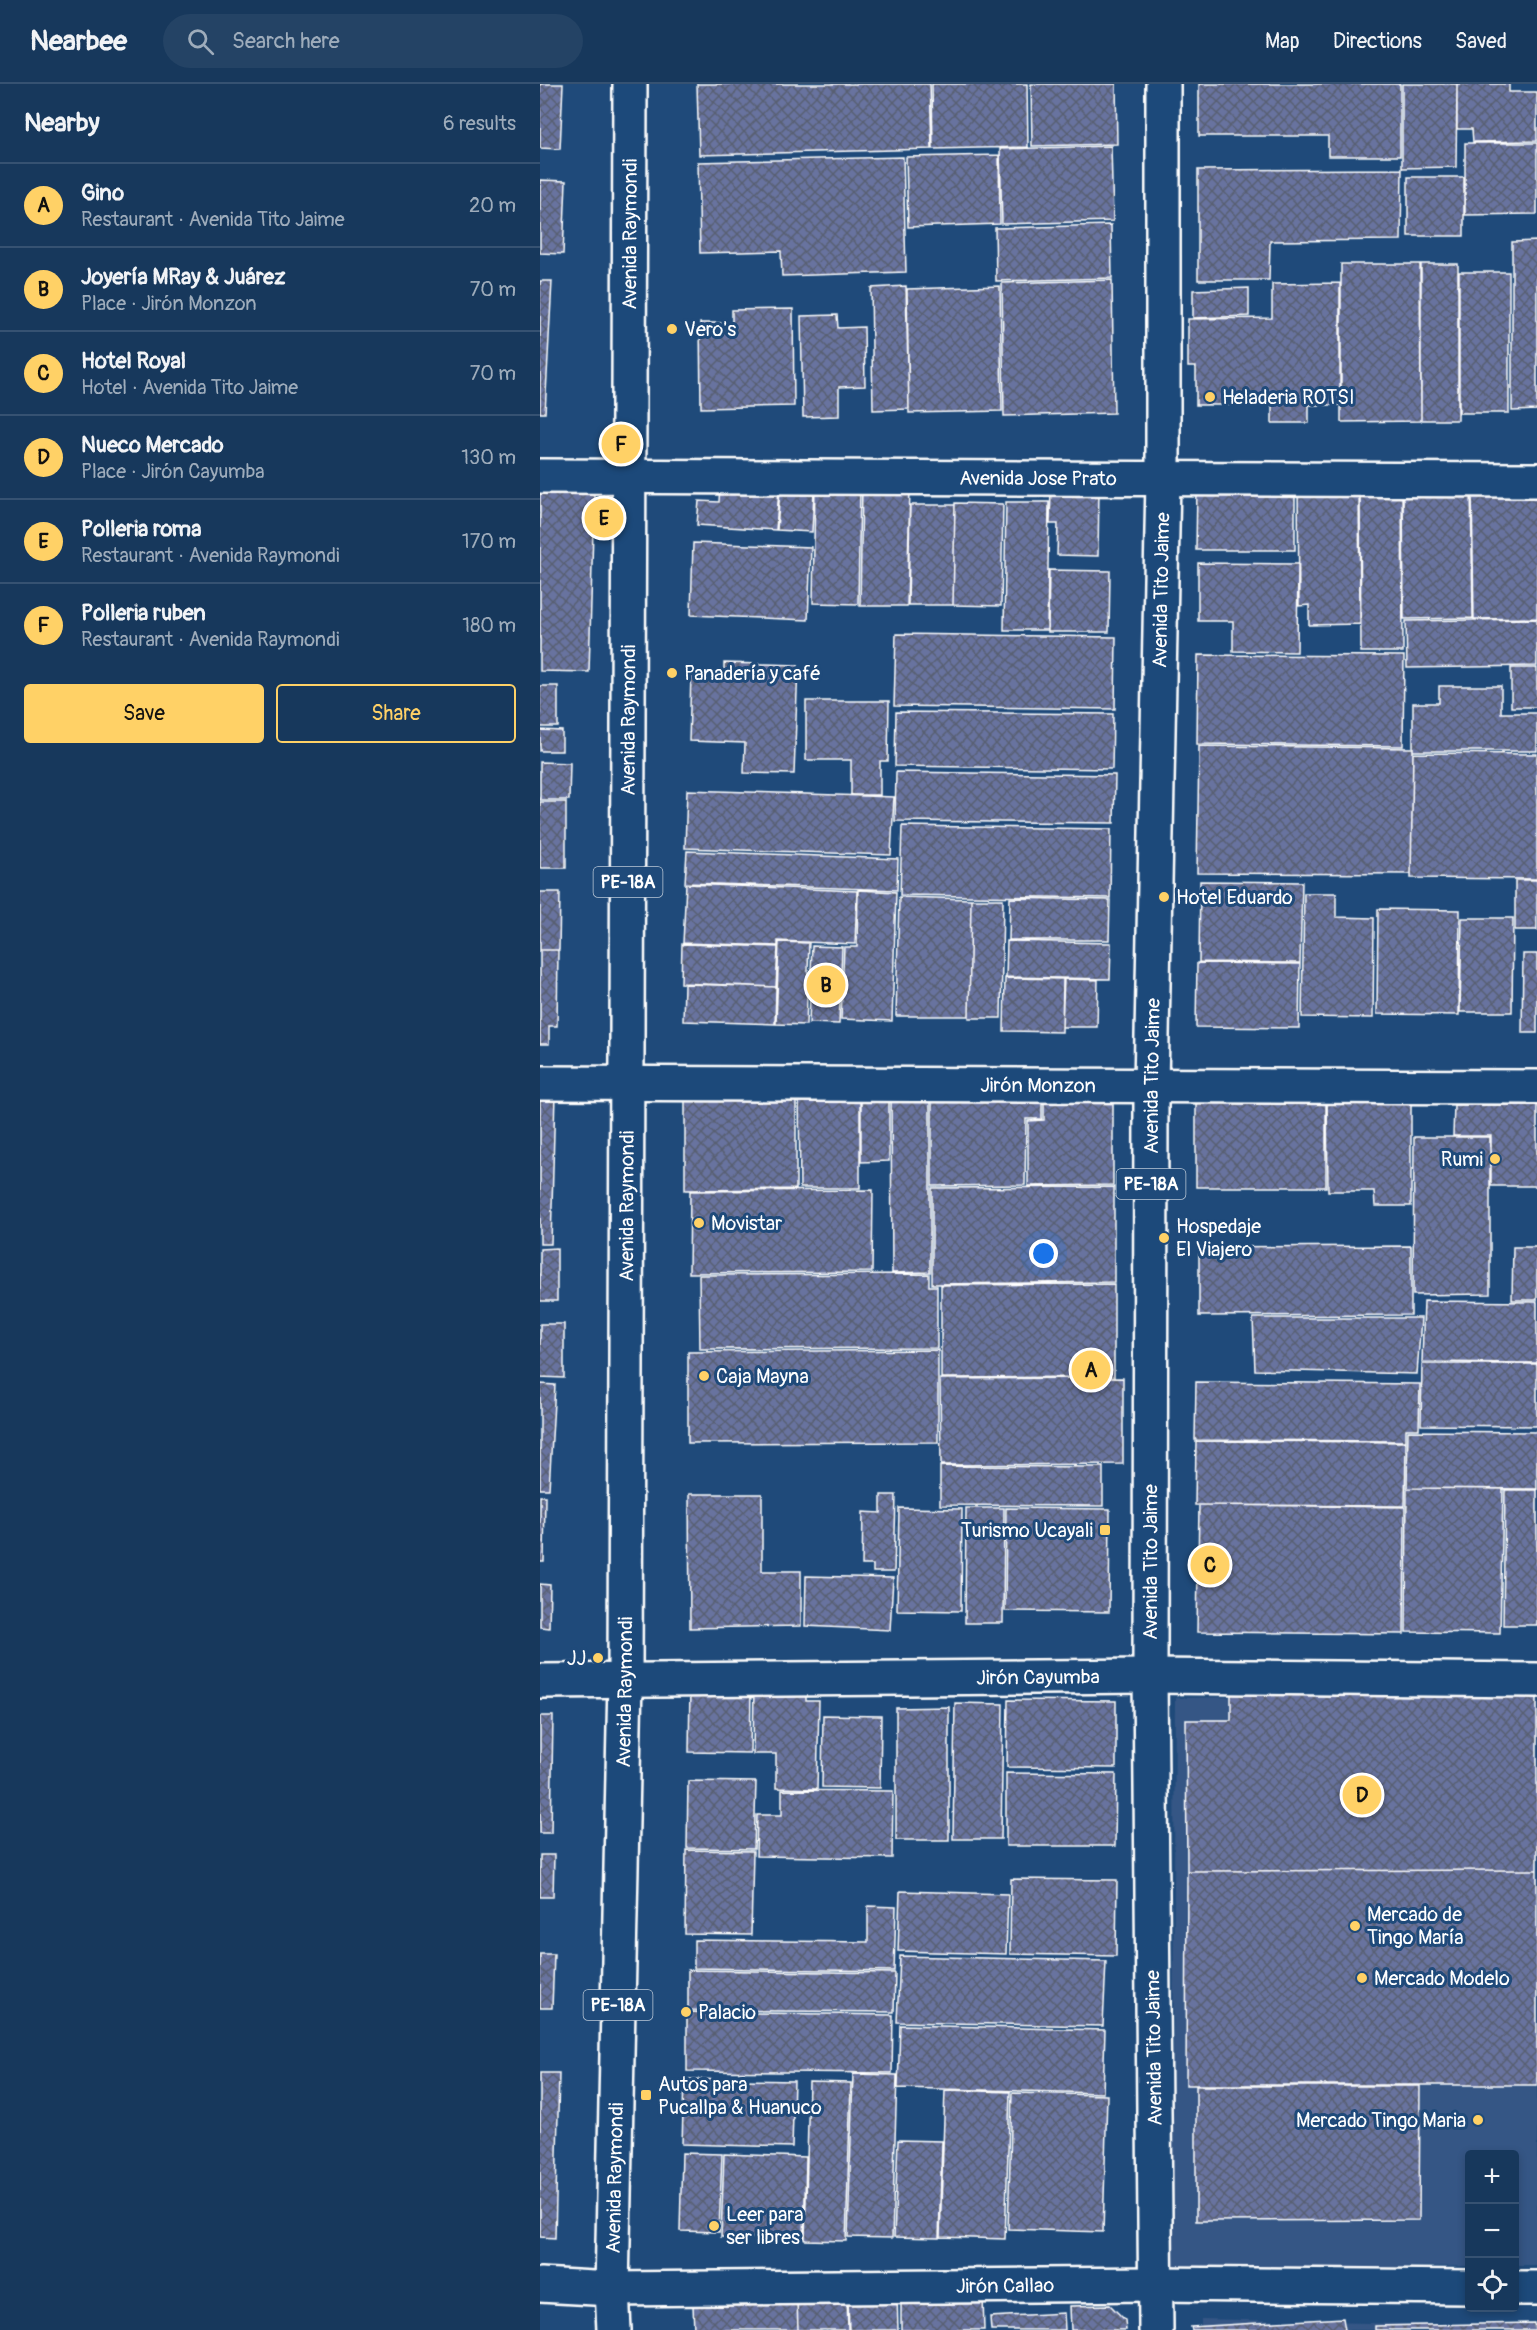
<!DOCTYPE html>
<html lang="en">
<head>
<meta charset="utf-8">
<style>
	body { margin:0; font-family:Pangolin,sans-serif; background:#244365; color:#f1f3f6 }
	.controls { position:absolute; right:18px; bottom:18px; display:grid; overflow:hidden; border-radius:6px; box-shadow:0 3px 9px #0003 }
	.controls button { width:54px; height:54px; display:grid; place-items:center; padding:0; border:0; border-bottom:2px solid #365272; background:#17385c; color:#f1f3f6; font:30px sans-serif }
	.you { position:absolute; left:504px; top:1170px; width:21px; height:21px; margin:-15px; border:4px solid #fff; border-radius:50%; background:#1a73e8; box-shadow:0 0 0 9px #1a73e833 }
	.badge { display:grid; place-items:center; width:39px; height:39px; border-radius:50%; background:#ffd166; color:#111; font-size:20px; font-weight:700 }
	.pin { position:absolute; translate:-50% -50%; border:3px solid #fff; box-shadow:0 2px 6px #0006 }
	.list { margin:0; padding:0; list-style:none }
	h2 { display:flex; justify-content:space-between; align-items:center; height:78px; margin:0; padding:0 24px; font-size:26px }
	h2 small { font-size:20px; font-weight:400; color:#9eacbb }
	.list li { display:grid; grid-template-columns:39px 1fr auto; gap:18px; align-items:center; box-sizing:border-box; height:84px; padding:0 24px; border-top:2px solid #365272 }
	.list b { display:block; font-size:22px; white-space:nowrap }
	.list p { margin:0; font-size:20px; white-space:nowrap; color:#9eacbb }
	.list em { font-size:20px; font-style:normal; color:#9eacbb }
	.actions { display:flex; gap:12px; padding:18px 24px }
	.actions a { flex:1; padding:14px 0; border:2px solid #ffd166; border-radius:6px; text-align:center; font-size:21px; color:#ffd166 }
	.actions .main { background:#ffd166; color:#111 }
	.icon { flex:none; width:33px; height:33px; fill:none; stroke:currentColor; stroke-width:2; stroke-linecap:round; stroke-linejoin:round }
	.map { position:relative; flex:none; width:997px; height:2246px; overflow:hidden }
	header { display:flex; align-items:center; gap:36px; box-sizing:border-box; height:84px; padding:0 30px; background:#17385c; border-bottom:2px solid #365272 }
	header strong { font-size:28px }
	nav { display:flex; gap:33px; margin-inline-start:auto; font-size:21px }
	.search { width:420px; height:54px; background:#244365; display:flex; align-items:center; gap:15px; box-sizing:border-box; padding:0 21px; border-radius:33px; color:#9eacbb; font-size:22px }
	main { display:flex }
	aside { flex:1; background:#17385c }
	.map>svg:first-child { display:block }
	.built { fill:#355685 }
	.building { fill:url(#building-cross-hatch); stroke:#fff; stroke-width:1.5 }
	.lines { fill:none; stroke-linecap:round; stroke-linejoin:round }
	.minor-casing { stroke:#fff; stroke-width:38 }
	.tertiary-casing { stroke:#fff; stroke-width:38 }
	.trunk-casing { stroke:#fff; stroke-width:38 }
	.minor { stroke:#1f4a7a; stroke-width:33 }
	.tertiary { stroke:#1f4a7a; stroke-width:33 }
	.trunk { stroke:#1f4a7a; stroke-width:33 }
	.poi-dot { fill:#ffd166; stroke:#1f4a7a; stroke-width:2 }
	.labels { text-anchor:middle; dominant-baseline:central; stroke-width:6; stroke-linejoin:round; paint-order:stroke }
	.shield { fill:#1f4a7a; stroke:#bcc9d7; stroke-width:1.5 }
	.shield-label { font-size:18px; font-weight:bold; fill:#fff }
	.street-label { font-size:20px; fill:#fff; stroke:#1f4a7a }
	.poi-label { font-size:20px; fill:#fff; stroke:#1f4a7a; text-anchor:start }
</style>
</head>
<body>
<header>
<strong>Nearbee</strong>
<div class="search"><svg class="icon" aria-label="search" viewBox="0 0 24 24"><circle cx="10" cy="10" r="6"/><path d="M15 15l6 6"/></svg>Search here</div>
<nav><a>Map</a><a>Directions</a><a>Saved</a></nav>
</header>
<main>
<aside>
<h2>Nearby<small>6 results</small></h2>
<ul class="list">
<li><span class="badge">A</span><div><b>Gino</b><p>Restaurant · Avenida Tito Jaime</p></div><em>20 m</em></li>
<li><span class="badge">B</span><div><b>Joyería MRay &amp; Juárez</b><p>Place · Jirón Monzon</p></div><em>70 m</em></li>
<li><span class="badge">C</span><div><b>Hotel Royal</b><p>Hotel · Avenida Tito Jaime</p></div><em>70 m</em></li>
<li><span class="badge">D</span><div><b>Nueco Mercado</b><p>Place · Jirón Cayumba</p></div><em>130 m</em></li>
<li><span class="badge">E</span><div><b>Polleria roma</b><p>Restaurant · Avenida Raymondi</p></div><em>170 m</em></li>
<li><span class="badge">F</span><div><b>Polleria ruben</b><p>Restaurant · Avenida Raymondi</p></div><em>180 m</em></li>
</ul>
<div class="actions"><a class="main">Save</a><a>Share</a></div>
</aside>
<div class="map">
<svg width="997" height="2246" viewBox="0 0 997 2246">
	<defs>
		<pattern id="building-cross-hatch" width="8" height="8" patternUnits="userSpaceOnUse" patternTransform="scale(1.5)"><rect width="8" height="8" fill="#67739f"/><path d="M0 0l8 8M0 8l8-8" fill="none" stroke="#585e71"/></pattern>
	</defs>
	<rect width="100%" height="100%" fill="#1f4a7a"/>
	<filter id="ink" filterUnits="userSpaceOnUse"><feTurbulence type="fractalNoise" baseFrequency=".0167" numOctaves="2"/><feDisplacementMap in="SourceGraphic" scale="12" xChannelSelector="R" yChannelSelector="G"/><feConvolveMatrix kernelMatrix="1 2 1 2 8 2 1 2 1" color-interpolation-filters="sRGB"/></filter>
	<g filter="url(#ink)">
		<path class="built" d="M997,1607V2181H975V2070H930L929,2182L632,2186L635,1614Z
			M661,2235L997,2243V2246H661Z"/>
		<path class="building" d="M0,0H23L20,65L0,64Z
			M157,0H390L392,65L159,71Z
			M392,0H487L488,63L393,65Z
			M491,0H576L577,60L492,62Z
			M659,0H860V72H788V52H659Z
			M862,0H917L916,83L862,84Z
			M917,0H969V8H997V57L933,58L932,45H917Z
			M925,59H997V130L925,131Z
			M571,62L573,137L462,140L460,65Z
			M459,71L460,140L368,143L366,73Z
			M363,73L366,188L242,192L241,167L160,169L158,78Z
			M862,85L861,156L730,157L729,196H658V86Z
			M868,93H924V152H868Z
			M0,96L26,97L23,170L0,169Z
			M571,141L572,194L456,197L455,144Z
			M997,157V326L972,327V158Z
			M801,180H880L881,337L801,338Z
			M881,180H918V336H881Z
			M919,188H969V329H919Z
			M572,196L574,329L464,332L462,199Z
			M0,197H12L5,329H0Z
			M800,199V321H769V339H732V321H656V283H648V235L732,234V200Z
			M366,202L369,325L333,326L331,204Z
			M460,202L462,327L369,329L367,205Z
			M709,204V232L653,234V206Z
			M253,225L254,322L161,324L160,239H192V226Z
			M297,231L298,244L324,243L325,302L299,303V332L263,333L261,232Z
			M180,400L239,404L236,446L157,441L159,417L179,418Z
			M275,402L320,403L318,520L273,519Z
			M322,402L370,403L367,522H320Z
			M755,402V466H656L657,403Z
			M758,402H819L820,540L769,541V521L759,522Z
			M862,402L863,568H821L820,403Z
			M931,403L933,534L864,535L863,404Z
			M997,404V534L934,535L932,405Z
			M511,405H559L558,472L517,471L518,440H510Z
			M240,406L274,408L272,448L237,446Z
			M0,409L54,410L49,588L0,587Z
			M466,418H509L507,546H464Z
			M415,419L463,420L461,522L413,521Z
			M370,421H415L413,521H368Z
			M153,459L271,463L268,536L151,531Z
			M658,479L758,480L757,568L693,567V537H658Z
			M509,486L570,487L569,548H508Z
			M997,535V582L867,584L866,537Z
			M356,550L576,553L575,625L354,622Z
			M658,571L864,572L863,662L657,660Z
			M184,579L258,581L254,690L204,689L205,659L149,657L151,591L184,592Z
			M971,584H997V623H971Z
			M0,602H18V643H0Z
			M899,602H961V629H997V667H873V619H899Z
			M266,617H349L348,677H340V711H311V676H266Z
			M356,628L573,630L572,685L355,682Z
			M0,646L22,647V667H0Z
			M659,662L873,664L871,790L657,789Z
			M873,669L997,670V795L871,794Z
			M0,678L30,679L29,716H0Z
			M356,688L575,691L574,739L355,737Z
			M147,706L354,713L351,771L145,764Z
			M0,718H26V784H0Z
			M362,742L571,745L570,814L360,811Z
			M147,767L358,775L357,806L145,799Z
			M975,796H997V846H975Z
			M660,797L762,798L760,879L659,878Z
			M146,800L317,807L315,860L238,857V862L143,859Z
			M318,806L356,808L352,937L301,935L304,863H317Z
			M0,808H20L19,866H0Z
			M764,809H796V833L834,834L833,934L762,933Z
			M359,813L431,815L429,932H356Z
			M470,814L570,816L569,856H469Z
			M431,815H463L461,934H429Z
			M838,825L920,826L919,931L837,930Z
			M922,834H973L972,928H920Z
			M467,857L571,859L570,895L466,893Z
			M239,858L269,859L266,941L236,940Z
			M142,860L238,863L236,903L141,899Z
			M272,862L302,863L299,940L269,939Z
			M0,866H18L17,942H9V960H0Z
			M983,870H997V949H982Z
			M657,879L760,880L759,944L656,943Z
			M465,894L523,895L522,948L464,947Z
			M524,895L558,896L557,943H522Z
			M144,900L236,903L235,940L143,937Z
			M145,1003H256V1105L145,1106Z
			M259,1004H320V1104H260Z
			M321,1004H349V1077L321,1078Z
			M573,1004V1101L488,1102V1037L504,1036V1005Z
			M392,1005H502V1035H486L485,1101L392,1102Z
			M786,1005V1103H656V1015Z
			M351,1006H390V1188L352,1189Z
			M787,1006H871V1122H835L834,1107H788Z
			M0,1010H15L11,1160H0Z
			M914,1021H997V1102H951V1052H913Z
			M874,1053H950V1210L873,1211Z
			M574,1103V1198L392,1200V1104Z
			M333,1106L332,1188L149,1189L150,1107Z
			M871,1162V1231L659,1232V1163Z
			M973,1163H997V1216H972Z
			M17,1164V1217H0V1165Z
			M389,1190V1202H397V1264L160,1265L159,1191Z
			M574,1200V1293L401,1294V1201Z
			M884,1217L997,1218V1279L882,1278Z
			M713,1234H881L877,1290L715,1286Z
			M0,1240H24V1294L0,1293Z
			M398,1266V1358L148,1359V1268Z
			M882,1280H997V1342L881,1341Z
			M583,1294V1380L401,1381L400,1295Z
			M656,1298L880,1300L879,1345H866V1357L655,1356Z
			M0,1300L15,1301L9,1405H0Z
			M868,1347L997,1348V1405L867,1404Z
			M656,1357L866,1358L865,1422L655,1421Z
			M400,1382L563,1383V1422L400,1421Z
			M867,1404L963,1405L960,1549L866,1548Z
			M965,1406H997V1541H963Z
			M149,1410H222V1487H261V1542L150,1544Z
			M341,1411H356L354,1488H333V1481H322L323,1428L341,1429Z
			M0,1412H5L4,1478H0Z
			M659,1421L865,1423L864,1550L657,1548Z
			M359,1424L422,1425L421,1527L357,1526Z
			M426,1424H464L463,1539H425Z
			M466,1424L570,1425L569,1528L465,1527Z
			M266,1492L353,1494L350,1546L265,1542Z
			M0,1500L10,1501L9,1544L0,1543Z
			M150,1603L211,1604L210,1669L149,1668Z
			M214,1603H266V1617H279L277,1705L236,1704V1670H213Z
			M691,1606H997V1786L647,1787L646,1636H691Z
			M468,1616L576,1617V1684L467,1683Z
			M415,1619L463,1620L461,1755H413Z
			M409,1623V1756H356V1624Z
			M283,1631L341,1632L340,1704L282,1703Z
			M0,1632H13L11,1749H0Z
			M466,1689L576,1690L575,1762H466Z
			M148,1697L216,1698L214,1765L147,1764Z
			M242,1706L353,1707L352,1774L216,1772L217,1731H242Z
			M146,1766L213,1767L211,1851L145,1850Z
			M0,1771H14L13,1813H0Z
			M997,1786V2001H646L647,1787Z
			M471,1795L577,1796L576,1872L470,1870Z
			M360,1807L468,1810L466,1870L358,1867Z
			M328,1822L356,1823L354,1887L154,1884V1856L328,1858Z
			M0,1870H14L12,1924H0Z
			M360,1872L566,1877L563,1942L357,1938Z
			M148,1886L355,1889L354,1928L148,1926Z
			M147,1928L353,1931L352,1989L147,1987Z
			M360,1941L565,1946L563,2009L358,2004Z
			M0,1989H19L15,2154L0,2153Z
			M313,1990L357,1991L352,2154L308,2153Z
			M144,1995L254,1997L252,2063L142,2060Z
			M269,1998L311,1999L306,2157L265,2156Z
			M656,2002H880L879,2136L656,2137Z
			M405,2006L470,2008L465,2155L400,2153Z
			M472,2009L567,2011L563,2148L468,2145Z
			M358,2056L402,2057L399,2154L354,2153Z
			M142,2069L182,2070L179,2148L140,2147Z
			M184,2070L266,2073L264,2155L181,2153Z
			M357,2211L358,2246H309L308,2213Z
			M443,2213L444,2246H361V2216Z
			M307,2214L308,2246H258L257,2216Z
			M257,2217L258,2246H154L153,2221Z
			M570,2221L585,2236L586,2246H531L530,2222Z
			M524,2229L525,2246H451L450,2233Z
			M803,2234L805,2246H652L651,2243Z
			M994,2239L995,2246H835V2242Z"/>
		<g class="lines">
			<g class="minor-casing">
				<g id="minor">
					<path id="s1" d="M0,392L997,396"/>
					<path id="s2" d="M0,999L997,1003"/>
					<path id="s3" d="M0,1597L610,1592L997,1596"/>
					<path d="M0,2201L72,2205"/>
				</g>
			</g>
			<g class="tertiary-casing">
				<g id="tertiary">
					<path d="M975,2204H997"/>
					<path id="s4" d="M72,2205L616,2200L930,2203"/>
				</g>
			</g>
			<g class="trunk-casing">
				<g id="trunk">
					<path id="s5" d="M74,2246L72,2205L85,1596L90,0"/>
					<path id="s6" d="M616,2246L610,1592L611,1002L623,395V0"/>
				</g>
			</g>
			<use href="#minor" class="minor"/>
			<use href="#tertiary" class="tertiary"/>
			<use href="#trunk" class="trunk"/>
		</g>
	</g>
	<g class="poi-dot">
		<circle cx="132" cy="245" r="6"/>
		<circle cx="670" cy="313" r="6"/>
		<circle cx="132" cy="589" r="6"/>
		<circle cx="624" cy="813" r="6"/>
		<circle cx="955" cy="1075" r="6"/>
		<circle cx="159" cy="1139" r="6"/>
		<circle cx="624" cy="1154" r="6"/>
		<circle cx="164" cy="1292" r="6"/>
		<rect x="559" y="1440" width="12" height="12" rx="3"/>
		<circle cx="58" cy="1574" r="6"/>
		<circle cx="815" cy="1842" r="6"/>
		<circle cx="822" cy="1894" r="6"/>
		<circle cx="146" cy="1928" r="6"/>
		<rect x="100" y="2005" width="12" height="12" rx="3"/>
		<circle cx="938" cy="2036" r="6"/>
		<circle cx="174" cy="2142" r="6"/>
	</g>
	<g class="labels">
		<g class="shield">
			<rect x="53.5" y="783" width="69" height="30" rx="4.5"/>
			<rect x="576.5" y="1085" width="69" height="30" rx="4.5"/>
			<rect x="43.5" y="1906" width="69" height="30" rx="4.5"/>
		</g>
		<g class="shield-label">
			<text x="88" y="798">PE-18A</text>
			<text x="611" y="1100">PE-18A</text>
			<text x="78" y="1921">PE-18A</text>
		</g>
		<g class="street-label">
			<text stroke="none"><textPath href="#s5" startOffset="2096">Avenida Raymondi</textPath></text>
			<text stroke="none"><textPath href="#s1" startOffset="498">Avenida Jose Prato</textPath></text>
			<text stroke="none"><textPath href="#s6" startOffset="1740">Avenida Tito Jaime</textPath></text>
			<text stroke="none"><textPath href="#s5" startOffset="1610">Avenida Raymondi</textPath></text>
			<text stroke="none"><textPath href="#s6" startOffset="1254">Avenida Tito Jaime</textPath></text>
			<text stroke="none"><textPath href="#s2" startOffset="498">Jirón Monzon</textPath></text>
			<text stroke="none"><textPath href="#s5" startOffset="1124">Avenida Raymondi</textPath></text>
			<text stroke="none"><textPath href="#s6" startOffset="768">Avenida Tito Jaime</textPath></text>
			<text stroke="none"><textPath href="#s3" startOffset="498">Jirón Cayumba</textPath></text>
			<text stroke="none"><textPath href="#s5" startOffset="638">Avenida Raymondi</textPath></text>
			<text transform="translate(614 1964) rotate(-91)">Avenida Tito Jaime</text>
			<text stroke="none"><textPath href="#s5" startOffset="152">Avenida Raymondi</textPath></text>
			<text stroke="none"><textPath href="#s4" startOffset="393">Jirón Callao</textPath></text>
		</g>
		<g class="poi-label">
			<text x="144" y="245">Vero's</text>
			<text x="682" y="313">Heladeria ROTSI</text>
			<text x="144" y="589">Panadería y café</text>
			<text x="636" y="813">Hotel Eduardo</text>
			<text x="943" y="1075" text-anchor="end">Rumi</text>
			<text x="171" y="1139">Movistar</text>
			<text x="636" y="1142">Hospedaje<tspan x="636" dy="23">El Viajero</tspan></text>
			<text x="176" y="1292">Caja Mayna</text>
			<text x="553" y="1446" text-anchor="end">Turismo Ucayali</text>
			<text x="46" y="1574" text-anchor="end">JJ</text>
			<text x="827" y="1830">Mercado de<tspan x="827" dy="23">Tingo María</tspan></text>
			<text x="834" y="1894">Mercado Modelo</text>
			<text x="158" y="1928">Palacio</text>
			<text x="118" y="2000">Autos para<tspan x="118" dy="23">Pucallpa &amp; Huanuco</tspan></text>
			<text x="926" y="2036" text-anchor="end">Mercado Tingo Maria</text>
			<text x="186" y="2130">Leer para<tspan x="186" dy="23">ser libres</tspan></text>
		</g>
	</g>
</svg>
<div class="controls">
<button>+</button>
<button>−</button>
<button><svg class="icon" aria-label="locate" viewBox="0 0 24 24"><circle cx="12" cy="12" r="6"/><path d="M12 2v4M12 18v4M2 12h4M18 12h4"/></svg></button>
</div>
<div class="you"></div>
<div class="pin badge" style="left:551px;top:1286px">A</div>
<div class="pin badge" style="left:286px;top:901px">B</div>
<div class="pin badge" style="left:670px;top:1481px">C</div>
<div class="pin badge" style="left:822px;top:1711px">D</div>
<div class="pin badge" style="left:64px;top:434px">E</div>
<div class="pin badge" style="left:81px;top:360px">F</div>
</div>
</main>
</body>
</html>
